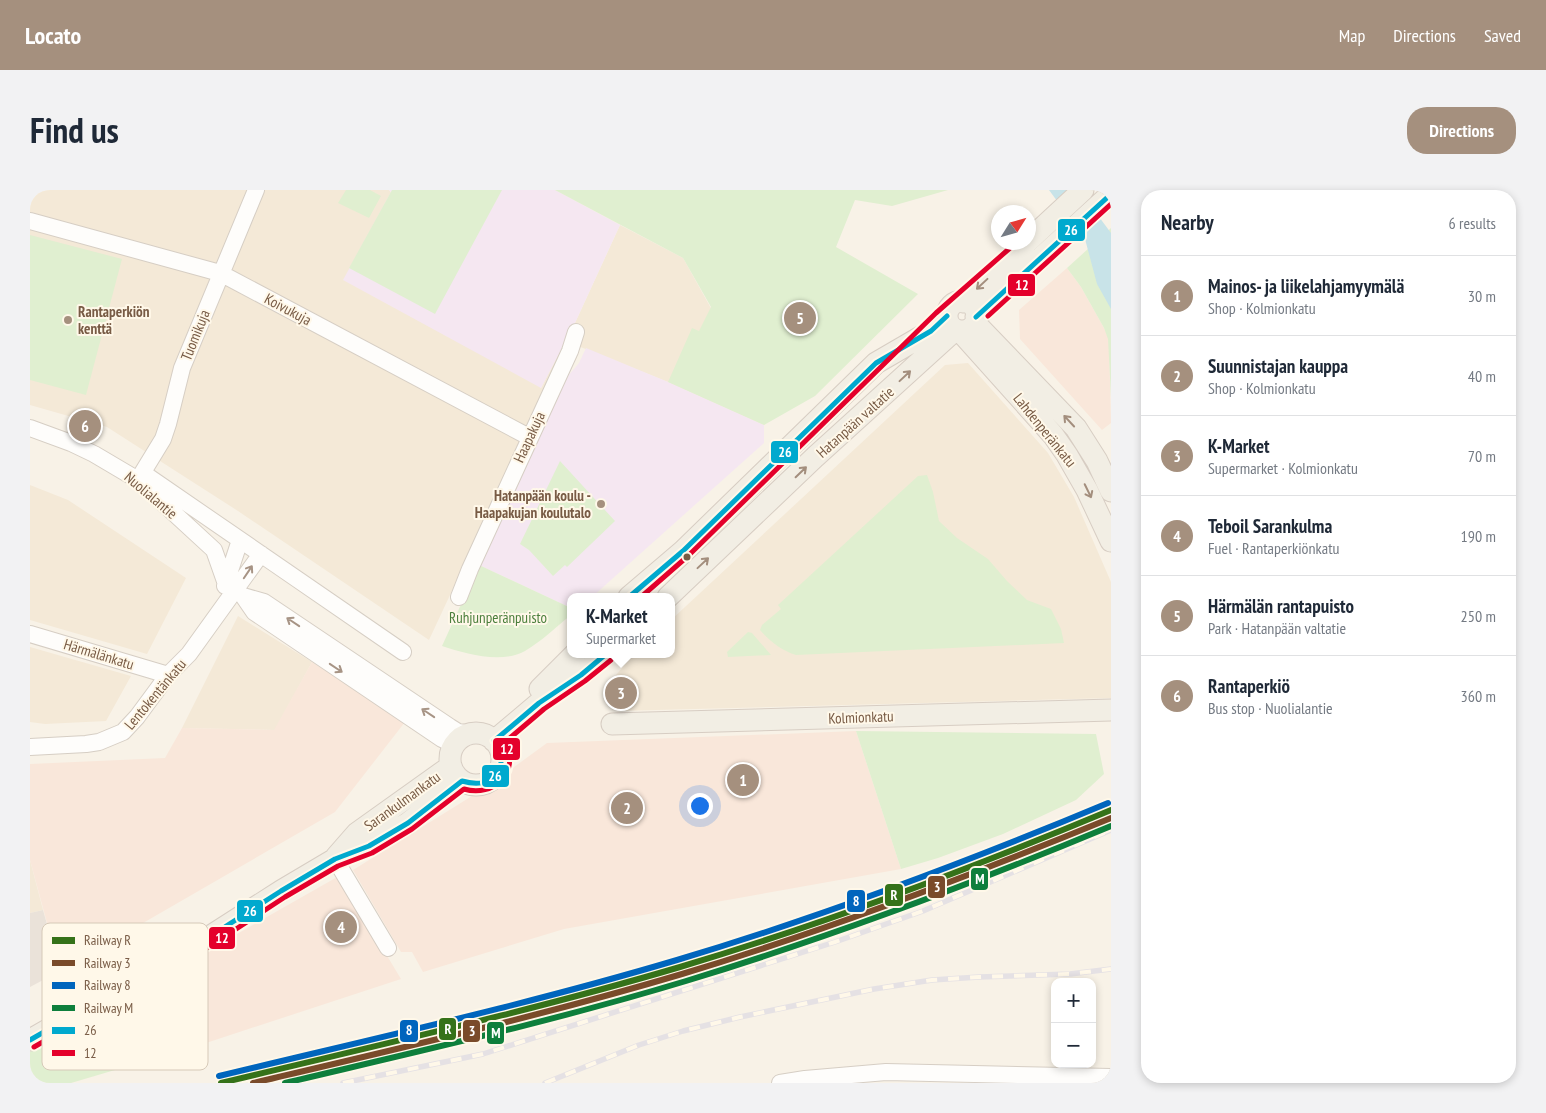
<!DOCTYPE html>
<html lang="en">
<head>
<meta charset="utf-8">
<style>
	body { margin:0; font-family:"PT Sans Narrow",sans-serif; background:#f2f2f3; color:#1f2937 }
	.controls { position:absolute; right:15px; bottom:15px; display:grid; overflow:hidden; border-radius:10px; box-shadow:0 2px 8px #0003 }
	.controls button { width:45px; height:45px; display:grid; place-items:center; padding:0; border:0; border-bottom:1px solid #e0e1e3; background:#fff; color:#1f2937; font:25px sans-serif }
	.compass { position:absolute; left:961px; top:15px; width:45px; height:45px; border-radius:50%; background:#fff; box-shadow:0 2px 8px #0003; rotate:53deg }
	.you { position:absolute; left:669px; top:615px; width:18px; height:18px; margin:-12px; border:4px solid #fff; border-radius:50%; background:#1a73e8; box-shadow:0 0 0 8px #1a73e833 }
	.badge { display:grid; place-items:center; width:32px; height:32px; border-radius:50%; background:#a5907e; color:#fff; font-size:16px; font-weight:700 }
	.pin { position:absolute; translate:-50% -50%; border:2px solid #fff; box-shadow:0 1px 5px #0006 }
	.popup { position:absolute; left:537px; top:403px; width:108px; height:65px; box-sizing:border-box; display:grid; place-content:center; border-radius:10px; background:#fff; filter:drop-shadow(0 1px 4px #0005); font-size:16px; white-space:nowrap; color:#747a83 }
	.popup b { font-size:19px; color:#1f2937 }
	.popup::after { content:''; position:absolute; left:50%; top:100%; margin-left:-10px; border:10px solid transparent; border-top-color:#fff }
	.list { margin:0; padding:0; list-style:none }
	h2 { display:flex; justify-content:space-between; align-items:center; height:65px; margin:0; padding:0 20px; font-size:21px }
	h2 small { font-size:16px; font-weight:400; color:#747a83 }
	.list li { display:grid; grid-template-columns:32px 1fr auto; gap:15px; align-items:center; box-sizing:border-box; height:80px; padding:0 20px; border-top:1px solid #e0e1e3 }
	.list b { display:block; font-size:19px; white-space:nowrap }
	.list p { margin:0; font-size:16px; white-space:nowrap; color:#747a83 }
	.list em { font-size:16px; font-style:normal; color:#747a83 }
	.map { position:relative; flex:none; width:1081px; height:893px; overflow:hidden; border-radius:20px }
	header { display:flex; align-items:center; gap:30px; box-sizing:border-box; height:70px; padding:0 25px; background:#a5907e; color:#fff }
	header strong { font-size:24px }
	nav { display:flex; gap:28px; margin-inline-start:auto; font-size:18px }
	.intro { display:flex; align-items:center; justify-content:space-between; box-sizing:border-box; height:120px; padding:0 30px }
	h1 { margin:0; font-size:35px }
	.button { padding:12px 22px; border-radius:20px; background:#a5907e; color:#fff; font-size:18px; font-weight:700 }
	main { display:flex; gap:30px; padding:0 30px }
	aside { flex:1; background:#fff; border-radius:20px; box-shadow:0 2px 8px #0003 }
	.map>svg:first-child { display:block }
	.residential { fill:#f4e9d7 }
	.commercial { fill:#f9e7da }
	.industrial { fill:#eae2d9 }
	.education { fill:#f5e7f1 }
	.green { fill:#e0efd0 }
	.water { fill:#c8e3e8 }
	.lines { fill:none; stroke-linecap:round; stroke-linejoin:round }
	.minor-casing { stroke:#d6cec4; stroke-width:18 }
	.major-casing { stroke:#d7cdc3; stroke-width:23 }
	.minor { stroke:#fefdfb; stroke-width:16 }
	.major { stroke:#f2eee4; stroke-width:21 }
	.rail-casing { stroke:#e5e1e4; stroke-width:5.5 }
	.rail { stroke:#fff8e9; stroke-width:4; stroke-dasharray:11; stroke-linecap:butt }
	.bus-1-casing { stroke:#fff8e9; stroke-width:9 }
	.bus-2-casing { stroke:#fff8e9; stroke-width:9 }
	.bus-1 { stroke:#00a9ce; stroke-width:5 }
	.bus-2 { stroke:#e4002b; stroke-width:5 }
	.rail-1-casing { stroke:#fff8e9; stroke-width:10 }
	.rail-2-casing { stroke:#fff8e9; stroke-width:10 }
	.rail-3-casing { stroke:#fff8e9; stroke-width:10 }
	.rail-4-casing { stroke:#fff8e9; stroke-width:10 }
	.rail-1 { stroke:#357219; stroke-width:6 }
	.rail-2 { stroke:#7a4b2a; stroke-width:6 }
	.rail-3 { stroke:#0065bd; stroke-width:6 }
	.rail-4 { stroke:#0e7f3c; stroke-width:6 }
	.oneway { stroke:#a38e7d }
	.oneway2 { stroke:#a79485 }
	.poi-dot { fill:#a5907e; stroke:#fff8e9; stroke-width:2 }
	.bus-dot { fill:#785b45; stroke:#fff8e9; stroke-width:2 }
	.labels { text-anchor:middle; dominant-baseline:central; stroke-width:4; stroke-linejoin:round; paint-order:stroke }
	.street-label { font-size:15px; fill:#785b45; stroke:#fff8e9 }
	.poi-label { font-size:15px; font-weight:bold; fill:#785b45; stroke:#fff8e9; text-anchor:start }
	.park-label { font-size:15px; fill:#4b7f3c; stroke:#fff8e9 }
	.key { fill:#fff8e9; stroke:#d6c9b8; stroke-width:1 }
	.key-label { font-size:14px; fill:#785b45 }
	.line-badge { stroke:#fff8e9; stroke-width:2 }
	.badge-label { font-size:14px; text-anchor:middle; font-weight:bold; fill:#fff }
</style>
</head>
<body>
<header>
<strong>Locato</strong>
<nav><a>Map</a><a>Directions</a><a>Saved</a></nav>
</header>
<div class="intro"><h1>Find us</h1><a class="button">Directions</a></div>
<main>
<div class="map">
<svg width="1081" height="893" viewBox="0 0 1081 893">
	<rect width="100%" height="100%" fill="#f8f2e7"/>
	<path class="residential" d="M0,0H359L511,198L545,133L590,35L653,68L741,226L734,235L638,192L538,152L399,450L208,321L77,237L0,215Z
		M938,173L1018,263L1044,307L1081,392V508L587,521L574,509L580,492L604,464H641V430L915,175Z
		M0,295L38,310L156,388L117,464L0,430Z
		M208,426L282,472L245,540L152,538Z
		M0,457L101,486L76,531L15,534L0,532Z
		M0,670L13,720L0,723Z"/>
	<path class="commercial" d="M1037,78L1051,97L1074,138L1079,149L1081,233L1072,240L990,149L989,120Z
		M282,472L375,532L305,622L30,781L0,670V574L135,568L152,538L244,540Z
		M826,541L871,679L534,739L393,782L382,762H371L323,680L458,596L517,553Z
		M309,686L371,789L173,854L133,786Z"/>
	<path class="industrial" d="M13,720L30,781L0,797V723Z"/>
	<path class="education" d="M359,0H525L590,35L545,133L511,198L313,90L361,2Z
		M556,158L638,192L734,235V253L562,407H541V418L449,375L527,199L549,173Z"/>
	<path class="green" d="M316,0H340L351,6L339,28L308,13Z
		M362,0H472L405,124L319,78Z
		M525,0H918L862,16L825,10L806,57L888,104L785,206L734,235L638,192L662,138L669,141L681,117L653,68Z
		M1081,38V207L1078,149L1074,138L1051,97L1037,78Z
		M0,45L92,69L56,205L0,190Z
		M530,271L585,331L537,377L535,375L523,386L499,360L490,354Z
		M897,285L903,302L909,331L927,348L958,369L977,391L997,410L1021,419L1031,439L1034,453L766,465C751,460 741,452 730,440L732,435L751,419L748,415L888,286Z
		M449,375L541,418V425C526,437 512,451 495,461C471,474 436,464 412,456Z
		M718,442L722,443L741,465L698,467L697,462Z
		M826,541L1066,544L1074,584L1046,610L973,644L908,668L871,679Z
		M133,786L173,854L41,893H0V862Z"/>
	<path class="water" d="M1019,0H1049L1081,43V119L1067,94L1055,49Z"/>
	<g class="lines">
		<g class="minor-casing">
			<path id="minor" d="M0,31L190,83L499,247
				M0,238L41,253L64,264L108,290L184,360L196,394L213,406L234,412L420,537L428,542L441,544
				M113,283L373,462
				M108,290L133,249L138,234L152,178L226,0
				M195,396L210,350
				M213,406L224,422L412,549L425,555
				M429,407L440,379L540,161L546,142
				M0,444L138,485
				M0,557L56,554L69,552L93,542L107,527L138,485L159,464L231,364
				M305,669L358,758
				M750,893L775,889L856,882L1081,887"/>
		</g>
		<g class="major-casing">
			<path id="major" d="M998,51L1053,0
				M917 126a15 15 0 1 1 30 0a15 15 0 1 1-30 0Z
				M933,112L997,52
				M946,127L1081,4
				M945,133L1046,238L1067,271L1081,301
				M930,141L1023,245L1037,265L1057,300L1081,351
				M599,407L653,361L846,173L901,141L917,126
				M638,407L785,267L925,140
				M510,499L545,464
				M582,534L1081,520
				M420 569a26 26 0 1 1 52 0a26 26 0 1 1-52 0Z
				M464,551L509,513L551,485L576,464
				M306,667L327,643L421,576
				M0,850L176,749L251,701L305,669L339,656L359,644L378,633L432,591"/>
		</g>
		<use href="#minor" class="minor"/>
		<use href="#major" class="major"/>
		<g class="rail-casing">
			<path id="rail" d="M313,893L453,864L805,752L893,721L1081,640
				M515,893L609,855L653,841L710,827L844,799L902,790L949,787L1040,784L1081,779"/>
		</g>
		<use href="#rail" class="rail"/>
		<g class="bus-1-casing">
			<path id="bus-1" d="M946,127L1081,4
				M599,407L653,361L846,173L901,141L917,126
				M0,850L176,749L251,701L305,669L339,656L378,633L432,591C463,600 482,580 464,551L509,513L551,485L576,464"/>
		</g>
		<g class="bus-2-casing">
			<path id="bus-2" d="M958,126L1081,14
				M611,407L658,366L906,123L980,58
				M4,857L180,756L255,707L308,676L342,663L382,639L434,599C463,608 492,582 474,553L514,519L555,491L581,470"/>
		</g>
		<use href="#bus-1" class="bus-1"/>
		<use href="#bus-2" class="bus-2"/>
		<g class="rail-1-casing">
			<path id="rail-1" d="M191,893C344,856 498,822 650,777C797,733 940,679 1081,620"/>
		</g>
		<g class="rail-2-casing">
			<path id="rail-2" d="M223,893C367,859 511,826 652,784C798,740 940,686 1081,628"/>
		</g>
		<g class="rail-3-casing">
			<path id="rail-3" d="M189,886C342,849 496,815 647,770C794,726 937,672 1078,613"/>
		</g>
		<g class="rail-4-casing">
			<path id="rail-4" d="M255,893C390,861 524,831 656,791C800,747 942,694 1081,636"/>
		</g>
		<use href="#rail-1" class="rail-1"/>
		<use href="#rail-2" class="rail-2"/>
		<use href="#rail-3" class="rail-3"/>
		<use href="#rail-4" class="rail-4"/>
	</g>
	<defs><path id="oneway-shaft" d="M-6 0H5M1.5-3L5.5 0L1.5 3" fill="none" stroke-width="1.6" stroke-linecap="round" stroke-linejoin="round" transform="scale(1.25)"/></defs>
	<g class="oneway">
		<use href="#oneway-shaft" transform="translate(952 94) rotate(137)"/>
		<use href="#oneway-shaft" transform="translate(875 186) rotate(-43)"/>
		<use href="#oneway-shaft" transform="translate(1039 231) rotate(-133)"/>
		<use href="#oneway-shaft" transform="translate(771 282) rotate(-44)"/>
		<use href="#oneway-shaft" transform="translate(1058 301) rotate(64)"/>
		<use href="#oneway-shaft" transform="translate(673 373) rotate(-43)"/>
	</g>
	<g class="oneway2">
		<use href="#oneway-shaft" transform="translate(218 382) rotate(-56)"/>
		<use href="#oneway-shaft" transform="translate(263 432) rotate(-146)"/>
		<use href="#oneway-shaft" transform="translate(306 478) rotate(34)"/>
		<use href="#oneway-shaft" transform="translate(398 523) rotate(-146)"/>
	</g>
	<g class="poi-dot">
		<circle cx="38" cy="130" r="5"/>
		<circle cx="571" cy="314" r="5"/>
	</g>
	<circle class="bus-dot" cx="657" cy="367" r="4.5"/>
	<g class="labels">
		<g class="street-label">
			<text transform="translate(258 119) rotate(28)">Koivukuja</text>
			<text transform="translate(165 145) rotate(-68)">Tuomikuja</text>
			<text transform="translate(825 232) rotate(-42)">Hatanpään valtatie</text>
			<text transform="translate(1015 240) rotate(51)">Lahdenperänkatu</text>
			<text transform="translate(499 247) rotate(-65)">Haapakuja</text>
			<text transform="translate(121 305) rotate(40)">Nuolialantie</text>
			<text transform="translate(69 464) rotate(17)">Härmälänkatu</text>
			<text transform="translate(125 504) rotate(-50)">Lentokentänkatu</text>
			<text transform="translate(831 527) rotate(-2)">Kolmionkatu</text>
			<text transform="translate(372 611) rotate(-36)">Sarankulmankatu</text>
		</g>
		<g class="poi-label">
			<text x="48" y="121">Rantaperkiön<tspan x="48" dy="17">kenttä</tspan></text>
			<text x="561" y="305" text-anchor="end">Hatanpään koulu -<tspan x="561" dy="17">Haapakujan koulutalo</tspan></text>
		</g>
		<g class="park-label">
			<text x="468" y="427">Ruhjunperänpuisto</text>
		</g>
	</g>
	<rect x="12" y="733" width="166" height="147" rx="8" class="key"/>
	<rect x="22" y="747" width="23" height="7" fill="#357219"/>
	<rect x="22" y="770" width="23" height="6" fill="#7a4b2a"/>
	<rect x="22" y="792" width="23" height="7" fill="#0065bd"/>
	<rect x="22" y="815" width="23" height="6" fill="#0e7f3c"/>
	<rect x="22" y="837" width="23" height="7" fill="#00a9ce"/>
	<rect x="22" y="860" width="23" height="6" fill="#e4002b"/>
	<g class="key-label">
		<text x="54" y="755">Railway R</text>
		<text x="54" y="778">Railway 3</text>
		<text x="54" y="800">Railway 8</text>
		<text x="54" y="823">Railway M</text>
		<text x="54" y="845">26</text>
		<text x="54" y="868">12</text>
	</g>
	<g class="line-badge">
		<rect x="1027" y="28" width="29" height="24" rx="5" fill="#00a9ce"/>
		<rect x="977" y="83" width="29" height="24" rx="5" fill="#e4002b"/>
		<rect x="740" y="250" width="29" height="24" rx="5" fill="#00a9ce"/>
		<rect x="462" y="547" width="29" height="24" rx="5" fill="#e4002b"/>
		<rect x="451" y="574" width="29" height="24" rx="5" fill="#00a9ce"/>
		<rect x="940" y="677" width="19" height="24" rx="5" fill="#0e7f3c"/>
		<rect x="897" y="685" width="19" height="24" rx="5" fill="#7a4b2a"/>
		<rect x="854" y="693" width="20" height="24" rx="5" fill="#357219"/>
		<rect x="816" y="699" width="20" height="24" rx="5" fill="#0065bd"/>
		<rect x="206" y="709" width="28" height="24" rx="5" fill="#00a9ce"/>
		<rect x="178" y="736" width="28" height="24" rx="5" fill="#e4002b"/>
		<rect x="408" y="827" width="19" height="24" rx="5" fill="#357219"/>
		<rect x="369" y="829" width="20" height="24" rx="5" fill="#0065bd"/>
		<rect x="432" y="829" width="19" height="24" rx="5" fill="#7a4b2a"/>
		<rect x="456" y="831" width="19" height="24" rx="5" fill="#0e7f3c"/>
	</g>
	<g class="badge-label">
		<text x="1041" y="45">26</text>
		<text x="992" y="100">12</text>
		<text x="755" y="267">26</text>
		<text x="477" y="564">12</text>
		<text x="465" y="591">26</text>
		<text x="950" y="694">M</text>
		<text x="907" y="702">3</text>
		<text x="864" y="710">R</text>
		<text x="826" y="716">8</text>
		<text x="220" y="726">26</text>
		<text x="192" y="753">12</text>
		<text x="418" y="844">R</text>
		<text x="379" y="845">8</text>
		<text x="442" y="846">3</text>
		<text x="466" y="848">M</text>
	</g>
</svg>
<div class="controls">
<button>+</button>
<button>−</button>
</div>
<svg class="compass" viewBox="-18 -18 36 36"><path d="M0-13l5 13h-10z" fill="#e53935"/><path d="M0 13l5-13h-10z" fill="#747a83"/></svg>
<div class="you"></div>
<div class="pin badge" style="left:713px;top:590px">1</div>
<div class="pin badge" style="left:597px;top:618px">2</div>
<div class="pin badge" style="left:591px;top:503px">3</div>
<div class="popup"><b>K-Market</b>Supermarket</div>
<div class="pin badge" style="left:311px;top:737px">4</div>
<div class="pin badge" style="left:770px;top:128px">5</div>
<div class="pin badge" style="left:55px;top:236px">6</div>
</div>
<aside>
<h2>Nearby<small>6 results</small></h2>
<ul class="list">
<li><span class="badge">1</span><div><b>Mainos- ja liikelahjamyymälä</b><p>Shop · Kolmionkatu</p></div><em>30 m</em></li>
<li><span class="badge">2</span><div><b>Suunnistajan kauppa</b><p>Shop · Kolmionkatu</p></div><em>40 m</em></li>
<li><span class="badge">3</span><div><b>K-Market</b><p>Supermarket · Kolmionkatu</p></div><em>70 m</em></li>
<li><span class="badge">4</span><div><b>Teboil Sarankulma</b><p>Fuel · Rantaperkiönkatu</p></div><em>190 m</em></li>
<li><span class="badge">5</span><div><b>Härmälän rantapuisto</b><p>Park · Hatanpään valtatie</p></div><em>250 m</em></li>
<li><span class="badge">6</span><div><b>Rantaperkiö</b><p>Bus stop · Nuolialantie</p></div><em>360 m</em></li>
</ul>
</aside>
</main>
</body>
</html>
